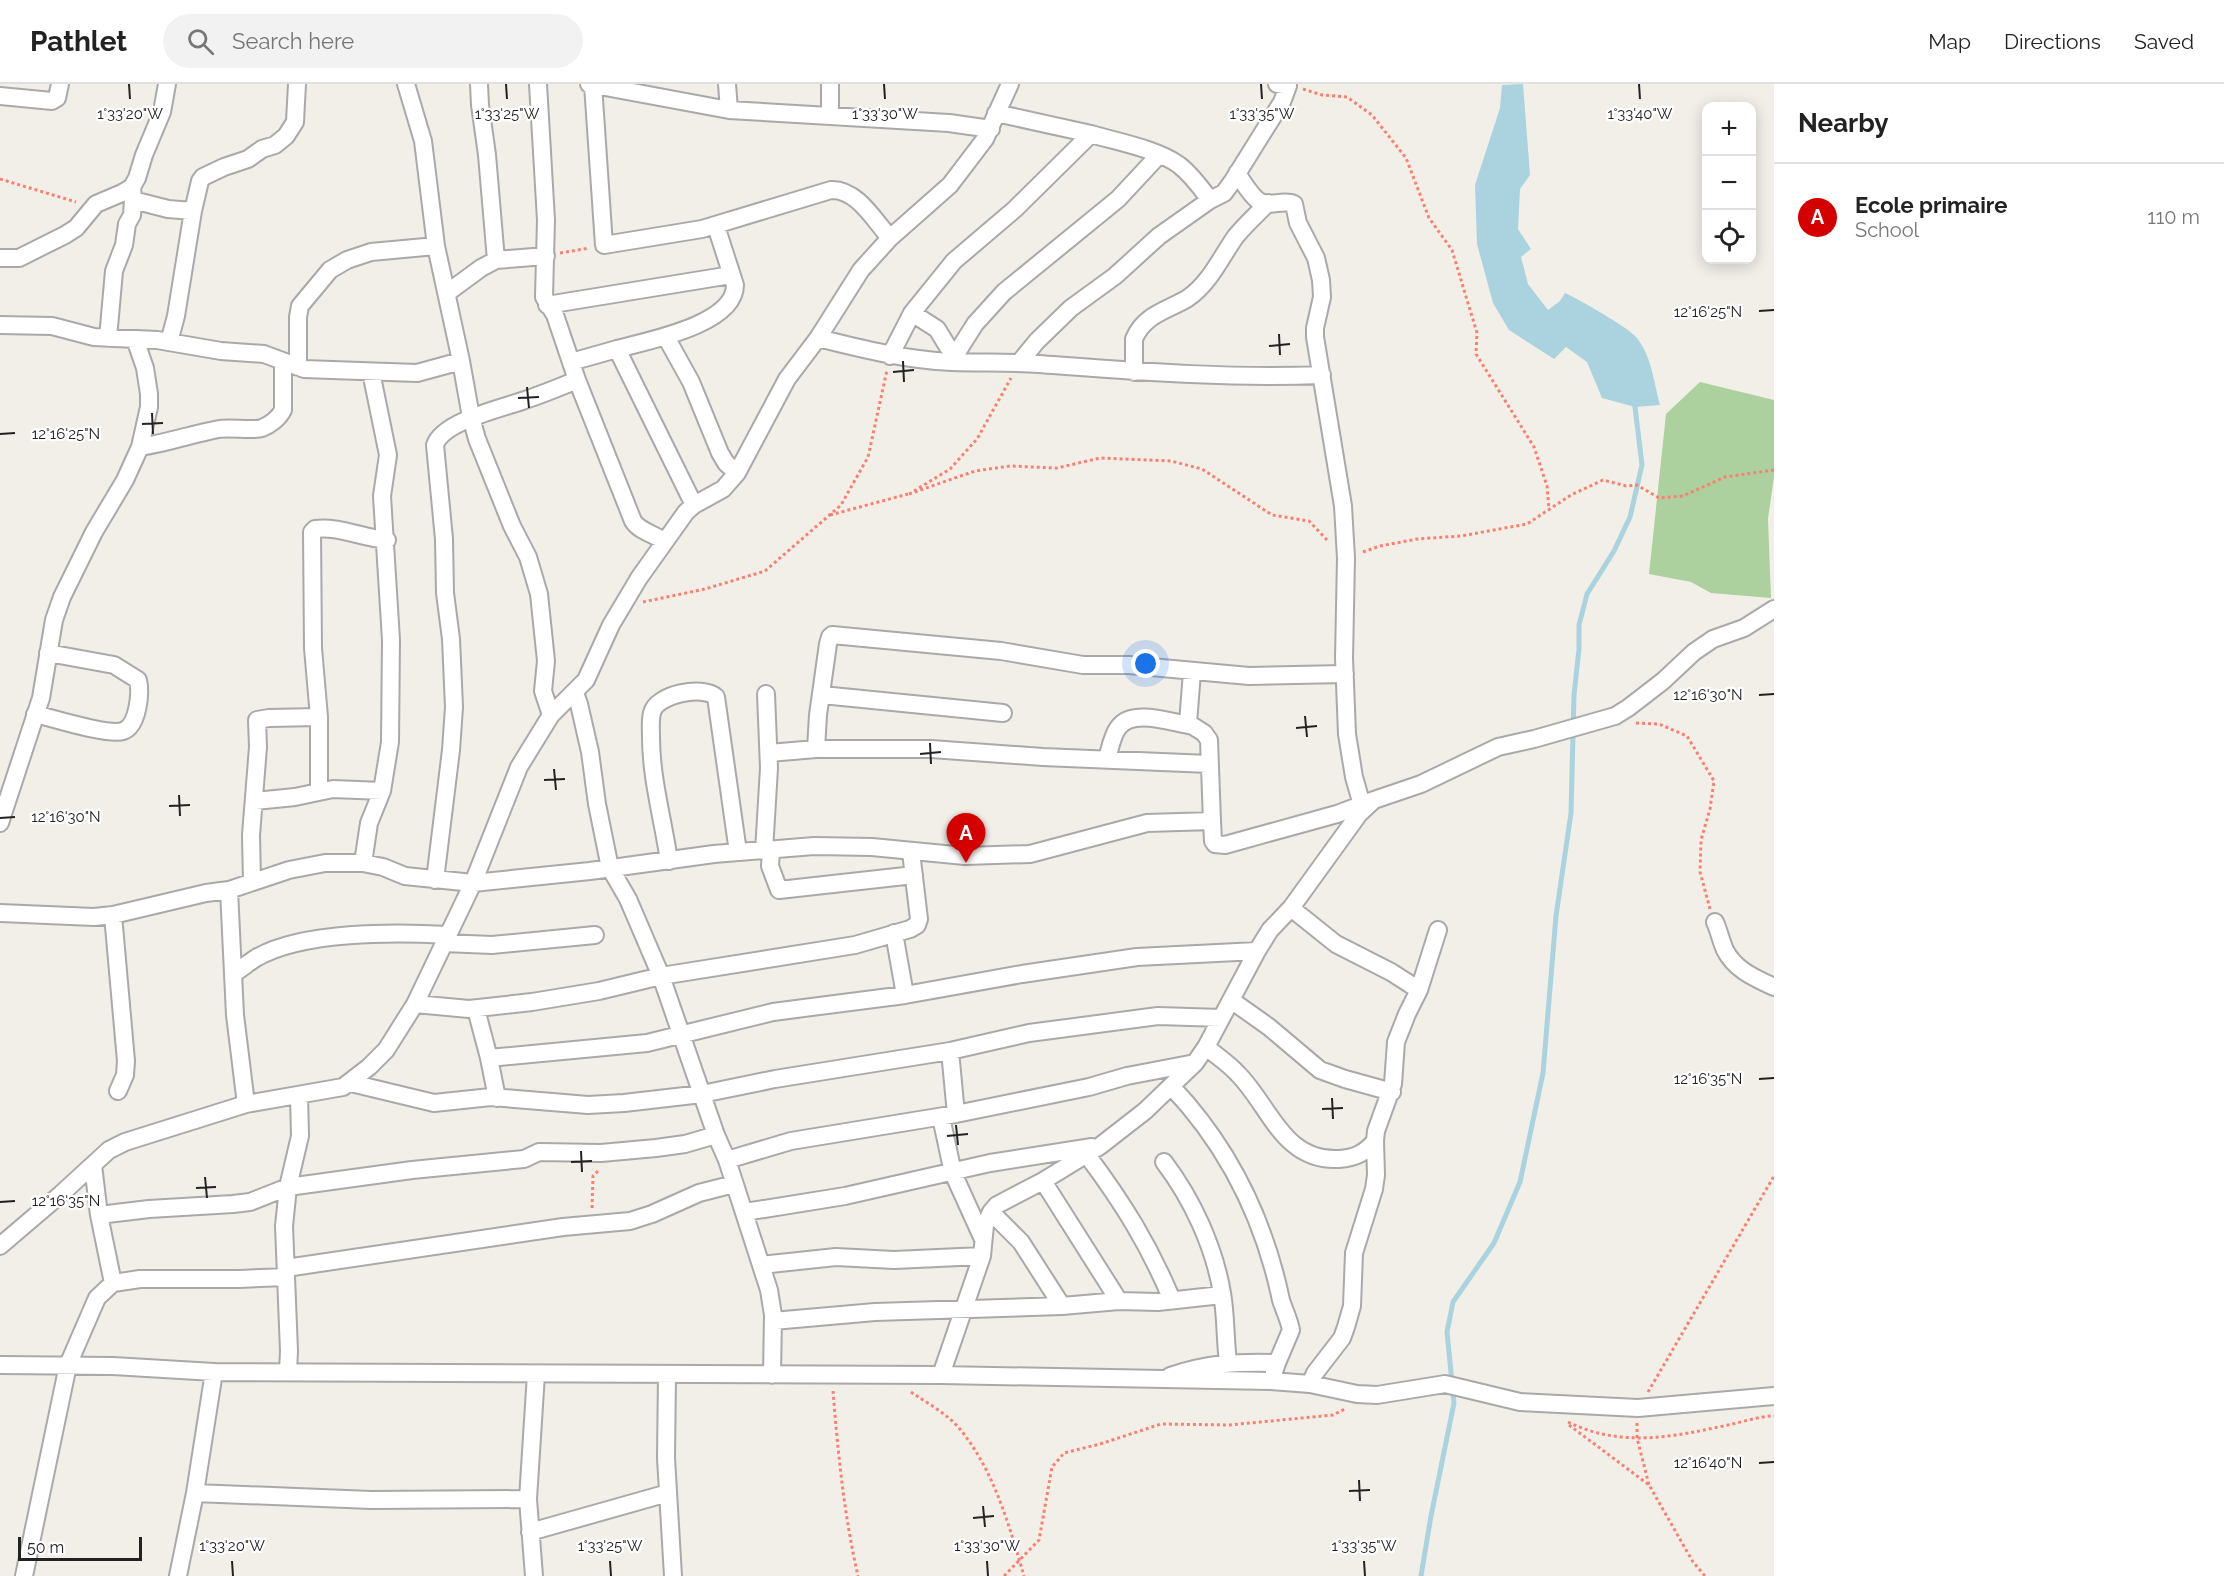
<!DOCTYPE html>
<html lang="en">
<head>
<meta charset="utf-8">
<style>
	body { margin:0; font-family:Raleway,sans-serif; background:#f2f2f2; color:#222 }
	.controls { position:absolute; right:18px; top:18px; display:grid; overflow:hidden; border-radius:12px; box-shadow:0 3px 15px #0003 }
	.controls button { width:54px; height:54px; display:grid; place-items:center; padding:0; border:0; border-bottom:2px solid #e0e0e0; background:#fff; color:#222; font:30px sans-serif }
	.scale { position:absolute; left:18px; bottom:15px; width:124px; box-sizing:border-box; padding-left:6px; border:3px solid #222; border-top:0; font-size:16px; line-height:21px; white-space:nowrap; color:#222; -webkit-text-stroke:4px #fff; paint-order:stroke }
	.you { position:absolute; left:1146px; top:580px; width:21px; height:21px; margin:-15px; border:4px solid #fff; border-radius:50%; background:#1a73e8; box-shadow:0 0 0 9px #1a73e833 }
	.badge { display:grid; place-items:center; width:39px; height:39px; border-radius:50%; background:#d40000; color:#fff; font-size:20px; font-weight:700 }
	.pin { position:absolute; translate:-50% -50px; filter:drop-shadow(0 2px 3px #0008) }
	.pin::after { content:''; position:absolute; top:32px; width:21px; height:18px; background:inherit; clip-path:polygon(0 0,100% 0,50% 100%) }
	.list { margin:0; padding:0; list-style:none }
	h2 { display:flex; justify-content:space-between; align-items:center; height:78px; margin:0; padding:0 24px; font-size:26px }
	h2 small { font-size:20px; font-weight:400; color:#767676 }
	.list li { display:grid; grid-template-columns:39px 1fr auto; gap:18px; align-items:center; box-sizing:border-box; height:108px; padding:0 24px; border-top:2px solid #e0e0e0 }
	.list b { display:block; font-size:22px; white-space:nowrap }
	.list p { margin:0; font-size:20px; white-space:nowrap; color:#767676 }
	.list em { font-size:20px; font-style:normal; color:#767676 }
	.icon { flex:none; width:33px; height:33px; fill:none; stroke:currentColor; stroke-width:2; stroke-linecap:round; stroke-linejoin:round }
	.map { position:relative; flex:none; width:1774px; height:1492px; overflow:hidden }
	header { display:flex; align-items:center; gap:36px; box-sizing:border-box; height:84px; padding:0 30px; background:#fff; border-bottom:2px solid #e0e0e0 }
	header strong { font-size:28px }
	nav { display:flex; gap:33px; margin-inline-start:auto; font-size:21px }
	.search { width:420px; height:54px; background:#f2f2f2; display:flex; align-items:center; gap:15px; box-sizing:border-box; padding:0 21px; border-radius:33px; color:#767676; font-size:22px }
	main { display:flex }
	aside { flex:1; background:#fff }
	.map>svg:first-child { display:block }
	.forest { fill:#add19e }
	.water { fill:#aad3df }
	.lines { fill:none; stroke-linecap:round; stroke-linejoin:round }
	.stream { stroke:#aad3df; stroke-width:5 }
	.minor-casing { stroke:#a9a9a9; stroke-width:20 }
	.path { stroke:#fa8072; stroke-width:3; stroke-dasharray:3 3; stroke-linecap:butt }
	.minor { stroke:#fff; stroke-width:16 }
	.ticks { fill:none; stroke:#222; stroke-width:2 }
	.ticks-label { font-size:15px; text-anchor:middle; fill:#222; stroke:#fff; stroke-width:4.5; stroke-linejoin:round; paint-order:stroke }
</style>
</head>
<body>
<header>
<strong>Pathlet</strong>
<div class="search"><svg class="icon" aria-label="search" viewBox="0 0 24 24"><circle cx="10" cy="10" r="6"/><path d="M15 15l6 6"/></svg>Search here</div>
<nav><a>Map</a><a>Directions</a><a>Saved</a></nav>
</header>
<main>
<div class="map">
<svg width="1774" height="1492" viewBox="0 0 1774 1492">
	<rect width="100%" height="100%" fill="#f2efe9"/>
	<path class="forest" d="M1700,298L1774,316V393L1768,435L1771,514L1711,509L1691,498L1649,490L1666,330Z"/>
	<path class="water" d="M1523,0L1530,91L1520,105L1518,145L1531,165L1521,173L1528,200L1548,226L1560,217L1565,209C1580,216 1628,243 1637,254C1652,273 1654,299 1660,321L1635,323L1602,314L1587,278L1566,263L1554,275L1509,246L1493,219L1477,160L1475,101L1500,24L1502,1Z"/>
	<g class="lines">
		<path class="stream" d="M1421,1492L1431,1432L1454,1319L1447,1248L1453,1218L1494,1159L1520,1098L1543,989L1556,832L1571,729L1574,611L1579,565V541L1587,510L1614,467L1630,433L1642,381L1635,323"/>
		<g class="minor-casing">
			<path id="minor" d="M406,0L423,57L436,162L461,277L471,333L477,355L512,442L528,473L539,510L546,577L543,607L551,631
				M538,0L546,136L544,213L555,231L577,296L633,437C639,447 654,450 664,457
				M589,0L729,26L949,39L991,45
				M727,0L729,26
				M593,1L604,161L702,145L831,106C857,105 874,136 890,154
				M0,12L52,17L57,14L60,0
				M830,32V0
				M1237,89C1243,98 1251,112 1259,117C1269,124 1283,115 1294,120L1298,139L1316,174L1321,196L1322,213L1315,244V253L1343,422L1346,474L1344,574L1347,650L1354,693L1362,721
				M132,103L133,116L168,125L193,127L200,97L203,93L224,83L248,75L262,65L275,61L286,52L295,38L297,0
				M1210,116L1224,109L1232,98L1282,18L1288,2L1277,0
				M0,174H19L65,151L76,144L96,120L122,109L132,103L137,94L144,71L162,28L167,0
				M496,176L546,172
				M447,209L481,184L496,176L487,71L480,21L479,0
				M547,221L731,191
				M912,229L937,245L948,263L956,268
				M0,241L52,242L94,253L157,256L221,267L264,270L304,285L417,289L461,277
				M666,253L691,298L720,369L726,379L737,389
				M108,254L114,187L124,161L127,140L132,131L133,116
				M818,254C862,265 906,276 952,278C981,279 1010,278 1039,280C1133,287 1228,295 1322,291
				M169,258L176,232L193,127
				M617,265C646,257 735,241 735,201L716,142
				M890,272L912,229L954,177L1015,125L1091,50L996,29
				M571,278L617,265L694,421
				M951,278L975,240L1004,208L1118,115L1159,71
				M1019,279L1037,257L1071,224L1115,192L1159,152L1210,116C1201,104 1192,91 1179,81C1157,65 1118,58 1091,50
				M298,283V233L300,222L330,186L347,176L371,168L436,162
				M1134,288V255C1144,230 1169,226 1188,214C1210,199 1221,173 1236,152C1246,140 1257,130 1268,119
				M140,363C167,359 192,350 219,345C231,343 253,347 262,344C270,341 279,334 283,326V278
				M1192,588L1188,639L1204,649L1209,656L1212,737
				M575,609L579,620L590,668L597,720L610,784L628,815L661,892L716,1051L727,1076L769,1206L773,1231L772,1291
				M822,611L1003,629
				M35,630C52,634 109,652 123,647C138,642 141,609 138,596L114,581L48,569
				M816,665L818,631L828,560L830,553L832,551L1001,567L1083,581H1129L1249,592L1345,590
				M769,669L816,665H931L1043,673L1209,680
				M1107,675C1110,665 1112,652 1118,644C1131,624 1170,638 1189,641
				M319,707V633L313,564L312,448L315,445C340,442 362,454 387,456
				M255,717L295,713L333,705L382,707
				M0,739L41,614L54,536L62,513L94,448L125,396L140,363L149,323V310L145,284L135,255
				M771,766L770,782L779,806L914,791
				M764,767L769,684L766,610
				M669,777C663,735 651,695 651,653C651,645 650,637 652,629C656,610 703,601 716,613L738,768
				M363,779L369,739L382,707L390,658L391,556L382,412L388,371L371,288
				M435,796L451,666L454,623L451,555L445,509L444,455L435,361C443,337 503,324 525,316C543,310 560,303 577,296
				M252,798L251,751L258,663L257,636L269,634L319,633
				M229,806L235,931L246,1020
				M1291,824L1336,860L1391,888L1419,906
				M0,829L94,833L113,831L206,809L229,806L289,786L325,779H363L383,783L405,792L473,799L590,787L714,770L814,762L872,763L965,772L1030,770L1147,739L1212,737L1213,757L1215,760L1225,761L1337,730L1374,716
				M113,831L126,977L125,991L118,1007
				M1715,838C1719,847 1721,857 1725,866C1735,886 1755,894 1774,903
				M894,849L905,911
				M444,859L492,861L595,851
				M233,890C241,885 248,879 256,874C302,847 395,848 448,851
				M1231,916L1269,943L1320,986L1345,995L1392,1008
				M415,920L469,925L532,918L599,907L661,892L855,861L910,845L917,841L919,835L911,768
				M476,925L489,974
				M1206,963C1217,972 1229,980 1238,990C1270,1022 1283,1078 1339,1075C1355,1074 1365,1069 1375,1057
				M950,967L956,1030
				M351,999L434,1019L491,1013L588,1021L624,1019L702,1010L775,995L950,967L1029,949L1158,932L1221,934
				M1171,1002C1228,1062 1264,1135 1281,1216C1284,1226 1289,1235 1291,1246L1277,1279
				M497,1014L489,974L647,959L773,928L905,911L1022,890L1137,873L1257,867
				M941,1033L953,1089L982,1153
				M1087,1071C1123,1119 1149,1161 1172,1216
				M727,1076L791,1057L956,1030L1089,1003L1127,992L1195,979
				M1164,1078C1192,1115 1214,1162 1222,1209C1226,1231 1225,1255 1228,1278
				M93,1081L99,1131L113,1199
				M1043,1097L1119,1217
				M745,1128L845,1112L990,1079L1092,1063
				M991,1128L1021,1158L1062,1222
				M99,1131L149,1125L233,1120L250,1118L288,1103L412,1086L524,1075L539,1068L601,1069L656,1064L685,1060L716,1051
				M0,1162L61,1110L109,1066L125,1058L246,1020L343,1003L369,983L386,966L415,920L473,799L519,683L551,631L586,596L611,541L639,494L686,428L694,421L723,405L737,389L787,295L818,254L861,186L890,154L950,101L985,55L1010,0
				M761,1181L836,1173L894,1176L982,1172
				M286,1184L563,1143L630,1137L652,1130L699,1109L734,1100
				M773,1237L875,1228L1062,1222L1119,1217L1158,1218L1222,1211
				M0,1281L113,1282L214,1288L941,1291L1271,1297L1310,1300L1357,1310L1377,1311L1445,1300L1520,1318L1638,1324L1774,1312
				M288,1287L289,1267L284,1142L288,1103L300,1052L299,1011
				M667,1291L666,1374L673,1492
				M941,1291L982,1172L985,1141L991,1128L997,1121L1043,1097L1100,1062L1145,1027L1195,979L1206,963L1257,867L1270,846L1291,824L1359,730L1374,716L1421,700L1498,663L1534,655L1615,632L1628,624L1663,597L1694,568L1713,555L1744,544L1774,525
				M1170,1292C1209,1279 1235,1278 1277,1279L1274,1288
				M1310,1300L1315,1289L1342,1254L1346,1243L1352,1222L1354,1169L1374,1105L1376,1091L1375,1057L1376,1047L1393,1000L1396,958L1407,930L1419,906L1438,846
				M195,1409L371,1416L528,1415
				M530,1448L668,1409
				M24,1492L68,1281L97,1214L113,1199L140,1195H239L286,1193
				M178,1492L195,1409L214,1288
				M534,1492L528,1415L536,1290"/>
		</g>
		<path class="path" d="M1303,5L1322,11L1347,13L1372,31L1406,74L1429,134L1452,166L1477,249L1476,270L1534,363L1547,402L1549,426
			M0,95L76,118
			M560,169L589,164
			M914,407L950,385L977,355L1011,294
			M909,410L975,387L1010,382L1057,384L1100,374L1171,377L1202,385L1272,431L1309,437L1328,457
			M830,431L908,410
			M1363,468L1380,462L1417,455L1461,452L1527,440L1571,411L1603,396L1626,402L1637,401L1659,414L1683,412L1725,393L1774,386
			M643,518L705,505L765,487L841,421L868,373L887,286
			M1636,639L1659,640L1687,652L1714,697L1710,725L1701,756L1700,788L1710,825
			M592,1124L593,1092L599,1086
			M833,1307C838,1369 844,1431 858,1492
			M911,1308C927,1319 946,1329 959,1344C994,1386 1009,1441 1024,1492
			M1648,1308L1774,1092
			M1568,1338C1622,1364 1672,1353 1728,1341C1743,1338 1759,1332 1774,1332
			M1637,1339V1354L1649,1401
			M1569,1341L1649,1401L1693,1478L1705,1492
			M1004,1492L1039,1456L1052,1383L1064,1369L1100,1360L1161,1340L1229,1341L1333,1331L1345,1325"/>
		<use href="#minor" class="minor"/>
	</g>
	<path class="ticks" d="M129,0L130,15M506,0L507,15M884,0L885,15M1261,0L1262,15M1639,0L1640,15M1759,227L1774,226M1279,250L1280,271M1269,262L1290,260M903,277L904,298M893,288L914,286M527,303L529,324M518,314L539,313M152,329L153,350M142,340L163,339M0,350L15,349M1759,611L1774,610M1305,632L1307,653M1296,644L1317,642M930,659L931,680M920,670L941,668M554,685L556,706M544,696L565,695M179,711L180,732M169,722L190,721M0,734L15,733M1759,995L1774,994M1332,1014L1333,1035M1322,1025L1343,1024M956,1041L958,1061M947,1052L968,1050M581,1067L582,1088M571,1078L592,1077M205,1093L207,1114M196,1104L216,1103M0,1118L15,1117M1759,1379L1774,1378M1359,1396L1360,1417M1349,1407L1370,1406M983,1422L985,1443M973,1434L994,1432M232,1477L233,1492M610,1477L611,1492M987,1477L988,1492M1364,1477L1365,1492"/>
	<g class="ticks-label">
		<text x="130" y="35">1°33'20"W</text>
		<text x="507" y="35">1°33'25"W</text>
		<text x="885" y="35">1°33'30"W</text>
		<text x="1262" y="35">1°33'35"W</text>
		<text x="1640" y="35">1°33'40"W</text>
		<text x="1708" y="233">12°16'25"N</text>
		<text x="66" y="355">12°16'25"N</text>
		<text x="1708" y="616">12°16'30"N</text>
		<text x="66" y="738">12°16'30"N</text>
		<text x="1708" y="1000">12°16'35"N</text>
		<text x="66" y="1122">12°16'35"N</text>
		<text x="1708" y="1384">12°16'40"N</text>
		<text x="232" y="1467">1°33'20"W</text>
		<text x="610" y="1467">1°33'25"W</text>
		<text x="987" y="1467">1°33'30"W</text>
		<text x="1364" y="1467">1°33'35"W</text>
	</g>
</svg>
<div class="controls">
<button>+</button>
<button>−</button>
<button><svg class="icon" aria-label="locate" viewBox="0 0 24 24"><circle cx="12" cy="12" r="6"/><path d="M12 2v4M12 18v4M2 12h4M18 12h4"/></svg></button>
</div>
<div class="scale">50 m</div>
<div class="you"></div>
<div class="pin badge" style="left:966px;top:779px">A</div>
</div>
<aside>
<h2>Nearby<small></small></h2>
<ul class="list">
<li><span class="badge">A</span><div><b>Ecole primaire</b><p>School</p></div><em>110 m</em></li>
</ul>
</aside>
</main>
</body>
</html>
